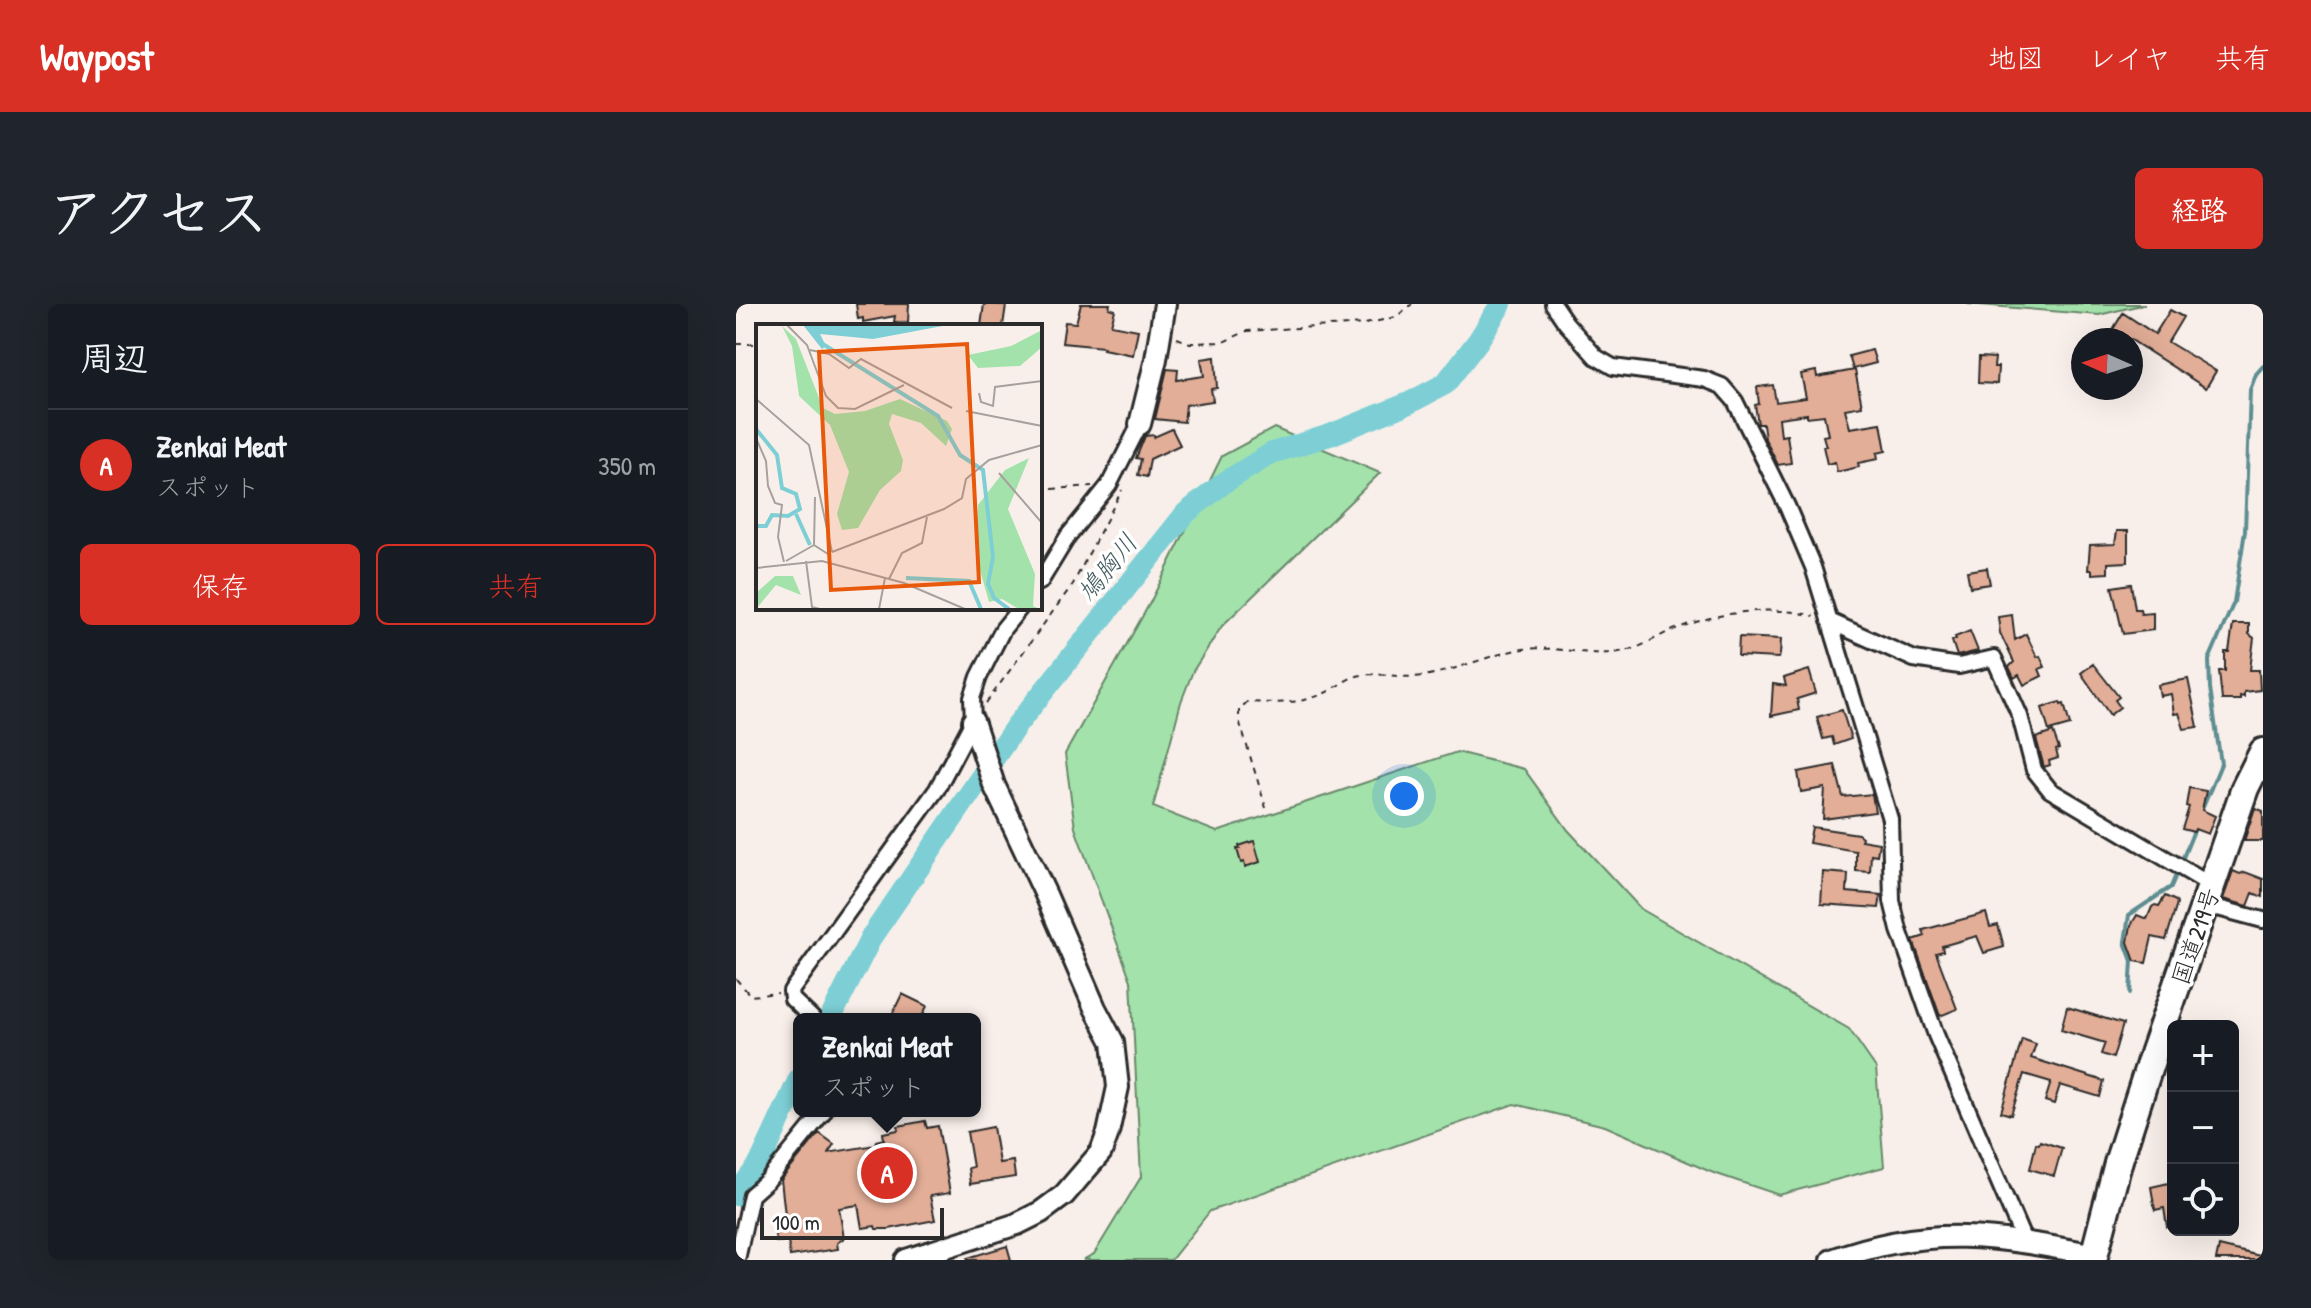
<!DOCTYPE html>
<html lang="ja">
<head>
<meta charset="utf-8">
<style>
	body { margin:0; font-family:"Patrick Hand","Klee One",sans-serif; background:#20242c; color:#f1f3f6 }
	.controls { position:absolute; right:24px; bottom:24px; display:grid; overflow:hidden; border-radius:12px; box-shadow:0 8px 32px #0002 }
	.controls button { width:72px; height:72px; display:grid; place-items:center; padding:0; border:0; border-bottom:2px solid #363941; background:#171b24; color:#f1f3f6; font:40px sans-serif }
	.compass { position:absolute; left:1335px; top:24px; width:72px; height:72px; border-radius:50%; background:#171b24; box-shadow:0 8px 32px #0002; rotate:273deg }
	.scale { position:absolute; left:24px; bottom:20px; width:184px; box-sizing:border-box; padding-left:8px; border:4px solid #2b2b2b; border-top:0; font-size:22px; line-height:28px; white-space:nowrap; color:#2b2b2b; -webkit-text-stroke:6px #fff; paint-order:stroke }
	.you { position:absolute; left:668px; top:492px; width:28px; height:28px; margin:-20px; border:6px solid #fff; border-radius:50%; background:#1a73e8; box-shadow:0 0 0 12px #1a73e833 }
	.badge { display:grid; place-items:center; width:52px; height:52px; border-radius:50%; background:#d93025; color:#fff; font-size:26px; font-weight:700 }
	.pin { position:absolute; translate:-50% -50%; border:4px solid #fff; box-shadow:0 2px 8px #0006 }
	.popup { position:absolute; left:57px; top:709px; width:188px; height:104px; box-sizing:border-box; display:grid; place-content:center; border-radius:12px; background:#171b24; filter:drop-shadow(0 2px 6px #0005); font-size:26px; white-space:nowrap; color:#9ea1a6 }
	.popup b { font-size:30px; color:#f1f3f6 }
	.popup::after { content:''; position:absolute; left:50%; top:100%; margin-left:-16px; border:16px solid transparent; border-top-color:#171b24 }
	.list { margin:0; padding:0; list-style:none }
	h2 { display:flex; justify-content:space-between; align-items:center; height:104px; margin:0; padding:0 32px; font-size:34px }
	h2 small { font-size:26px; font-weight:400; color:#9ea1a6 }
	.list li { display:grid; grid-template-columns:52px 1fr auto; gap:24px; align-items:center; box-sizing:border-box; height:112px; padding:0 32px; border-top:2px solid #363941 }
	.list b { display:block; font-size:30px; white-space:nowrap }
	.list p { margin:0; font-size:26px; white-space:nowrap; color:#9ea1a6 }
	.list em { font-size:26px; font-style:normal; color:#9ea1a6 }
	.actions { display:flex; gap:16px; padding:24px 32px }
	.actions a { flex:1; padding:18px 0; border:2px solid #d93025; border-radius:12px; text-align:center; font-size:28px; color:#d93025 }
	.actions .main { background:#d93025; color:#fff }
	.icon { flex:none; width:44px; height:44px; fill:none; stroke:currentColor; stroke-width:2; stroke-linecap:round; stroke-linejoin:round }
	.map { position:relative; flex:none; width:1527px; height:956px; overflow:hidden; border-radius:12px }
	header { display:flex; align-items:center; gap:48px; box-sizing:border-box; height:112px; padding:0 40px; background:#d93025; color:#fff }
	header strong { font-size:38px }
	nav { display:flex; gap:44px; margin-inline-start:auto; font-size:28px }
	.intro { display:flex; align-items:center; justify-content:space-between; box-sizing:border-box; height:192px; padding:0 48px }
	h1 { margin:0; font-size:56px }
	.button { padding:20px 36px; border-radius:12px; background:#d93025; color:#fff; font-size:28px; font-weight:700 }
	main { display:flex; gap:48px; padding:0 48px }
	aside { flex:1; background:#171b24; border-radius:12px; box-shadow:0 8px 32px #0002 }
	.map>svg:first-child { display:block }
	.green { fill:#a3e3ab; stroke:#67876b; stroke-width:2 }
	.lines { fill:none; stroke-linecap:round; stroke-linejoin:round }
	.stream { stroke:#5c8d91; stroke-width:4 }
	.river { stroke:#7dcfd5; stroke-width:22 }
	.building { fill:#e3ae97; stroke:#2b2b2b; stroke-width:2 }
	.street-casing { stroke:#2b2b2b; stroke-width:20 }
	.secondary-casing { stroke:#2b2b2b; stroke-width:26 }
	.highway-casing { stroke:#2b2b2b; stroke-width:32 }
	.path { stroke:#2b2b2b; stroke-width:2; stroke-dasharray:6 6; stroke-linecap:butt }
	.street { stroke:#fff; stroke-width:14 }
	.secondary { stroke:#fff; stroke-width:20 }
	.highway { stroke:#fff; stroke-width:26 }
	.labels { text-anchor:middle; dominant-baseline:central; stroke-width:7; stroke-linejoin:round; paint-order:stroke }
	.street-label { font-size:24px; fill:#2b2b2b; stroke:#fff }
	.water-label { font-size:26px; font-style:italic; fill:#445c5e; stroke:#fff }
	.inset-river { fill:none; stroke:#7dcfd5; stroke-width:4 }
	.inset-road { fill:none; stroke:#a7a19e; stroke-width:2 }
	.view { fill:#e8590c; fill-opacity:0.15; stroke:#e8590c; stroke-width:4 }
	.inset-edge { fill:none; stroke:#2b2b2b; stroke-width:4 }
</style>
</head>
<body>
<header>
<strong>Waypost</strong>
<nav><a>地図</a><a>レイヤ</a><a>共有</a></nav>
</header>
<div class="intro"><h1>アクセス</h1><a class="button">経路</a></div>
<main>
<aside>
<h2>周辺<small></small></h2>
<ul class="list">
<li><span class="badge">A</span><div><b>Zenkai Meat</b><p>スポット</p></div><em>350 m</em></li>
</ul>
<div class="actions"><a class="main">保存</a><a>共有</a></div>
</aside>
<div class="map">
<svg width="1527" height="956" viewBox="0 0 1527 956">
	<rect width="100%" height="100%" fill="#f9efea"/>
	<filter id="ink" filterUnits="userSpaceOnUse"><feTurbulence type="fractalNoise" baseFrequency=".0125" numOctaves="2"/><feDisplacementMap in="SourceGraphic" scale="16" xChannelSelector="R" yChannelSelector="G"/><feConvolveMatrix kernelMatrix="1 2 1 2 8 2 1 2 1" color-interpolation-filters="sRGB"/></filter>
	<g filter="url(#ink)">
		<path class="green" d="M1231,0H1409L1363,11Z
			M538,124L644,169L486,322L457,367L445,398L417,503L481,528L721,448L788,465L832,526L905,605L1113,725L1140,764L1148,863L1043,891L975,868L869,822L778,800L474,907L435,956H347L358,950L405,873L395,677L339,524L329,450L415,297L486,152Z"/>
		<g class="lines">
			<path class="stream" d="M1465,508L1485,460L1474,384L1473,356L1498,298L1509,227L1514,86L1520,70L1527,62
				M1394,689L1396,657L1389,638L1393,611L1435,583L1459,524"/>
			<path class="river" d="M94,715L136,632L280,422L450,209L489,178L536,149L594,131L673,99L709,80L742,37L765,0
				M0,891L24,859L63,775"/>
		</g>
		<path class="building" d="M120,0H173L172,18H158L159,12L127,18V14L122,15Z
			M248,0L270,1L267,22H245Z
			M345,0H374L373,4L379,6L375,21L402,26L397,51L367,45L368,43L326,39L329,18L340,19Z
			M1434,6L1447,13L1432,38L1480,67L1470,84L1395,36L1376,27L1387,9L1419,30Z
			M1136,46L1140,59L1117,65L1113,52Z
			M479,53L481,84L475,85L477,97L450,101L448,118L419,115L431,65L442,66L441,76L468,72L465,55Z
			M1243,53L1259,54L1258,63H1262L1261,80L1242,79Z
			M1119,66L1126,102L1109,105L1114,124L1145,119L1150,147L1141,149L1142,155L1122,159L1123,163L1101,168L1099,158L1091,160L1087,142H1090L1087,132L1092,131L1088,111L1071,113V110L1043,114L1045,132L1051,131L1055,159L1042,161L1029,135L1027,120H1022L1019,101L1023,100L1021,83L1037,81L1040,98L1070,94L1065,70L1080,67L1081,73Z
			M436,125L444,141L414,155L411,173L402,171L405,155L400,154L409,132L418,131V133Z
			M1381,227H1392V258L1372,259V269L1356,270V266H1352L1354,241L1379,240Z
			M1251,264L1254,280L1234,283L1231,267Z
			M1395,280L1399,305H1404L1405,310L1417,309V326L1387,330L1376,283Z
			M1276,311L1279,336L1290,330L1301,353L1304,352L1309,363L1303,365L1306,372L1288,381L1283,371L1278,374L1273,363L1278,358L1264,329L1262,313Z
			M1497,320H1513V330L1518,334L1514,366H1523L1524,386L1508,388V393L1504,392V396H1486L1483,367H1489V348H1493Z
			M1234,327L1242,347L1221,352L1216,337L1220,335L1219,333Z
			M1003,333L1045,335L1044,351L1042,354L1002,352Z
			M1357,360L1383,393L1379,396L1384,403L1374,411L1345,369Z
			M1073,366L1080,389L1061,395L1063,406L1035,412L1037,380L1050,382L1048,374Z
			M1452,375L1462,423L1448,425L1443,409L1438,410L1435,390L1424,392L1422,381Z
			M1324,398L1325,401L1328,400L1334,421L1313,427L1306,404Z
			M1106,406L1115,435L1098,441L1096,433L1087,435L1081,413Z
			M1317,428L1323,445L1320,446L1322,454L1313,457L1314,461L1308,463L1300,434Z
			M1099,461L1107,493L1136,490L1139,508L1087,515L1089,484L1065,488L1062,468Z
			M1453,484L1470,487L1466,506L1479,512L1472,530L1459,525L1458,528L1446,525L1453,503L1450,502Z
			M1519,504L1527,507V537H1508Z
			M1076,523L1122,530L1126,533L1125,536L1143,539L1141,551L1135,550L1134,568L1120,567V547L1073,539Z
			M518,537L524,558L509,563L508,558L505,559L501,545H504L503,542Z
			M1497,567L1504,570L1509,568L1527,575V593L1517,589L1512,602L1487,595Z
			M1087,568L1112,570L1111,588L1145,591L1143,604L1085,600Z
			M1429,592L1440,597L1441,600L1430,636L1416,633L1410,659L1399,657L1392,638L1395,621L1401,611L1411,615L1416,603L1419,601L1423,602Z
			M1250,609L1254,623L1262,621L1268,643L1248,649L1241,632L1206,642L1207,647L1200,649L1221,705L1204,712L1177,636L1189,632L1187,626Z
			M166,690L191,702L185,715H154Z
			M1331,703L1387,720L1377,754L1365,750L1369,739L1325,726Z
			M1286,735L1300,740L1295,754L1368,777L1364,793L1324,781L1318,800L1309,797L1315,778L1288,770L1275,811L1265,808Z
			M189,817L191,824L202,822L214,889L194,892L199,916L153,925H140L139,922L126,924L122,901L103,904L108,934L101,939L102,945L54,952L52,937L40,938L37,913L49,911L45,876L83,829L98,840L92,849L140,841V837L148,835L147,829L162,826V822Z
			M257,823L263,859L277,857L279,873L234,880L232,864L237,863L231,828Z
			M1304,837L1326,844L1318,872L1294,865L1300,839L1303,840Z
			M1437,878V923H1431L1428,904L1419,906L1415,883Z
			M271,942L275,956H232L231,954Z
			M1483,942L1524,952L1523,956H1480Z"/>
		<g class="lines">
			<g class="street-casing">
				<path id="street" d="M817,0L830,19L860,53L877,63L968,75L986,82L999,97L1051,202L1077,263L1154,515L1156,597L1163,626L1200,731L1288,937
					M304,278L332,232L373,181L404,120
					M1093,317L1178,355L1223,362L1258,354L1284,412L1298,466L1314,486L1476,582
					M1468,607L1482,604L1527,616
					M77,715L56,695L55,687L201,485L237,417L236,394L243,373L267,325L284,304
					M1,956L15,891L32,876L88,807"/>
			</g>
			<g class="secondary-casing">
				<path id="secondary" d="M404,120L420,55L429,0
					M170,956L281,920L305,908L328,891L365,848L372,829L382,783L377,738L359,704L310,591L258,481L237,417
					M1096,956C1194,920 1260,932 1359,951"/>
			</g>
			<g class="highway-casing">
				<path id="highway" d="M1357,956L1382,859L1418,747L1509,484L1527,448"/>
			</g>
			<path class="path" d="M441,34L454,39L487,38L511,27L629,20L660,13L676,0
				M0,40H22
				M304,186L356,182
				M250,399L337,280L386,186
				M530,504L503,416V406L511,398C538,399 563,401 589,389C600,384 609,375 621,372C636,367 667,375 687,372C719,367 750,352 781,346C819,339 859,357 896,345C910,341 922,332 935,327C979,309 1031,300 1078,312
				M0,675L15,692L42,689"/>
			<use href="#street" class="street"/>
			<use href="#secondary" class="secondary"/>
			<use href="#highway" class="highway"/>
		</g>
	</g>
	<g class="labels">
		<g class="street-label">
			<text transform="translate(1459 632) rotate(-71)">国道219号</text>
		</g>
		<g class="water-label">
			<text transform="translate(371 263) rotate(-51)">鳩胸川</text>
		</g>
	</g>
	<g transform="translate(20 20)">
		<rect width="286" height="286" fill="#f9efea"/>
		<path d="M26,2L40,15L67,84L79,90L109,87L144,75L191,97L196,105L190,122L165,99L136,90L133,100L147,136L145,147L124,166L102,204L86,206L81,190L93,148L74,101L43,72L36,22ZM286,6V23L264,42L222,44L212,31L255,22ZM273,134L252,185L279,250L277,282L284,285H263L246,275L233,278L220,232L222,181L249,146ZM19,252H37L45,271L20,261L0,285V269Z" fill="#a3e3ab"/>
		<path d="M47,1H192L117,15L64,10L70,22L66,25Z" fill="#7dcfd5"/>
		<path class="inset-river" d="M62,17L182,92L204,131L227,146L237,233L232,260L238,274L253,285M0,105L21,131L26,164L40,170L44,185L32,192L16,191L10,202H0M40,190L54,221M150,254L213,257L225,285"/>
		<path class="inset-road" d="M31,1L51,21L70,72L82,84L99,85L148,61M54,26L73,30L93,44L105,35L196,84M223,69L225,78L237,82L239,63L286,57M0,75L53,121L76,228M210,87L286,102M0,114L10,137L12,162L19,179L26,181L22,213L28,238M243,149L286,199M59,173L58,221L75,232M76,228L188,185L206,174L210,155L233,136L286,121M30,237L58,221M50,237L56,283L64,285M0,244L66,237L148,259L209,285M133,255L146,229L166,219L171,193M123,285L129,254"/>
		<path class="view" d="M211,20L223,258L75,266L63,28Z"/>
		<rect width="286" height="286" class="inset-edge"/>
	</g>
</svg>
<div class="controls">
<button>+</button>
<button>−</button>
<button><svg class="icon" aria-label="locate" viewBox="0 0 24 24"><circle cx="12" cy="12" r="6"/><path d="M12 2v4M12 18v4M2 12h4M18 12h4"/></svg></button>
</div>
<svg class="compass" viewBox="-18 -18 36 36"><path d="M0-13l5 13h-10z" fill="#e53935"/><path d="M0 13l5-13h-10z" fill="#9ea1a6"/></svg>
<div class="scale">100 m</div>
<div class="you"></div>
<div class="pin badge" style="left:151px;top:869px">A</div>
<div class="popup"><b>Zenkai Meat</b>スポット</div>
</div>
</main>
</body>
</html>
